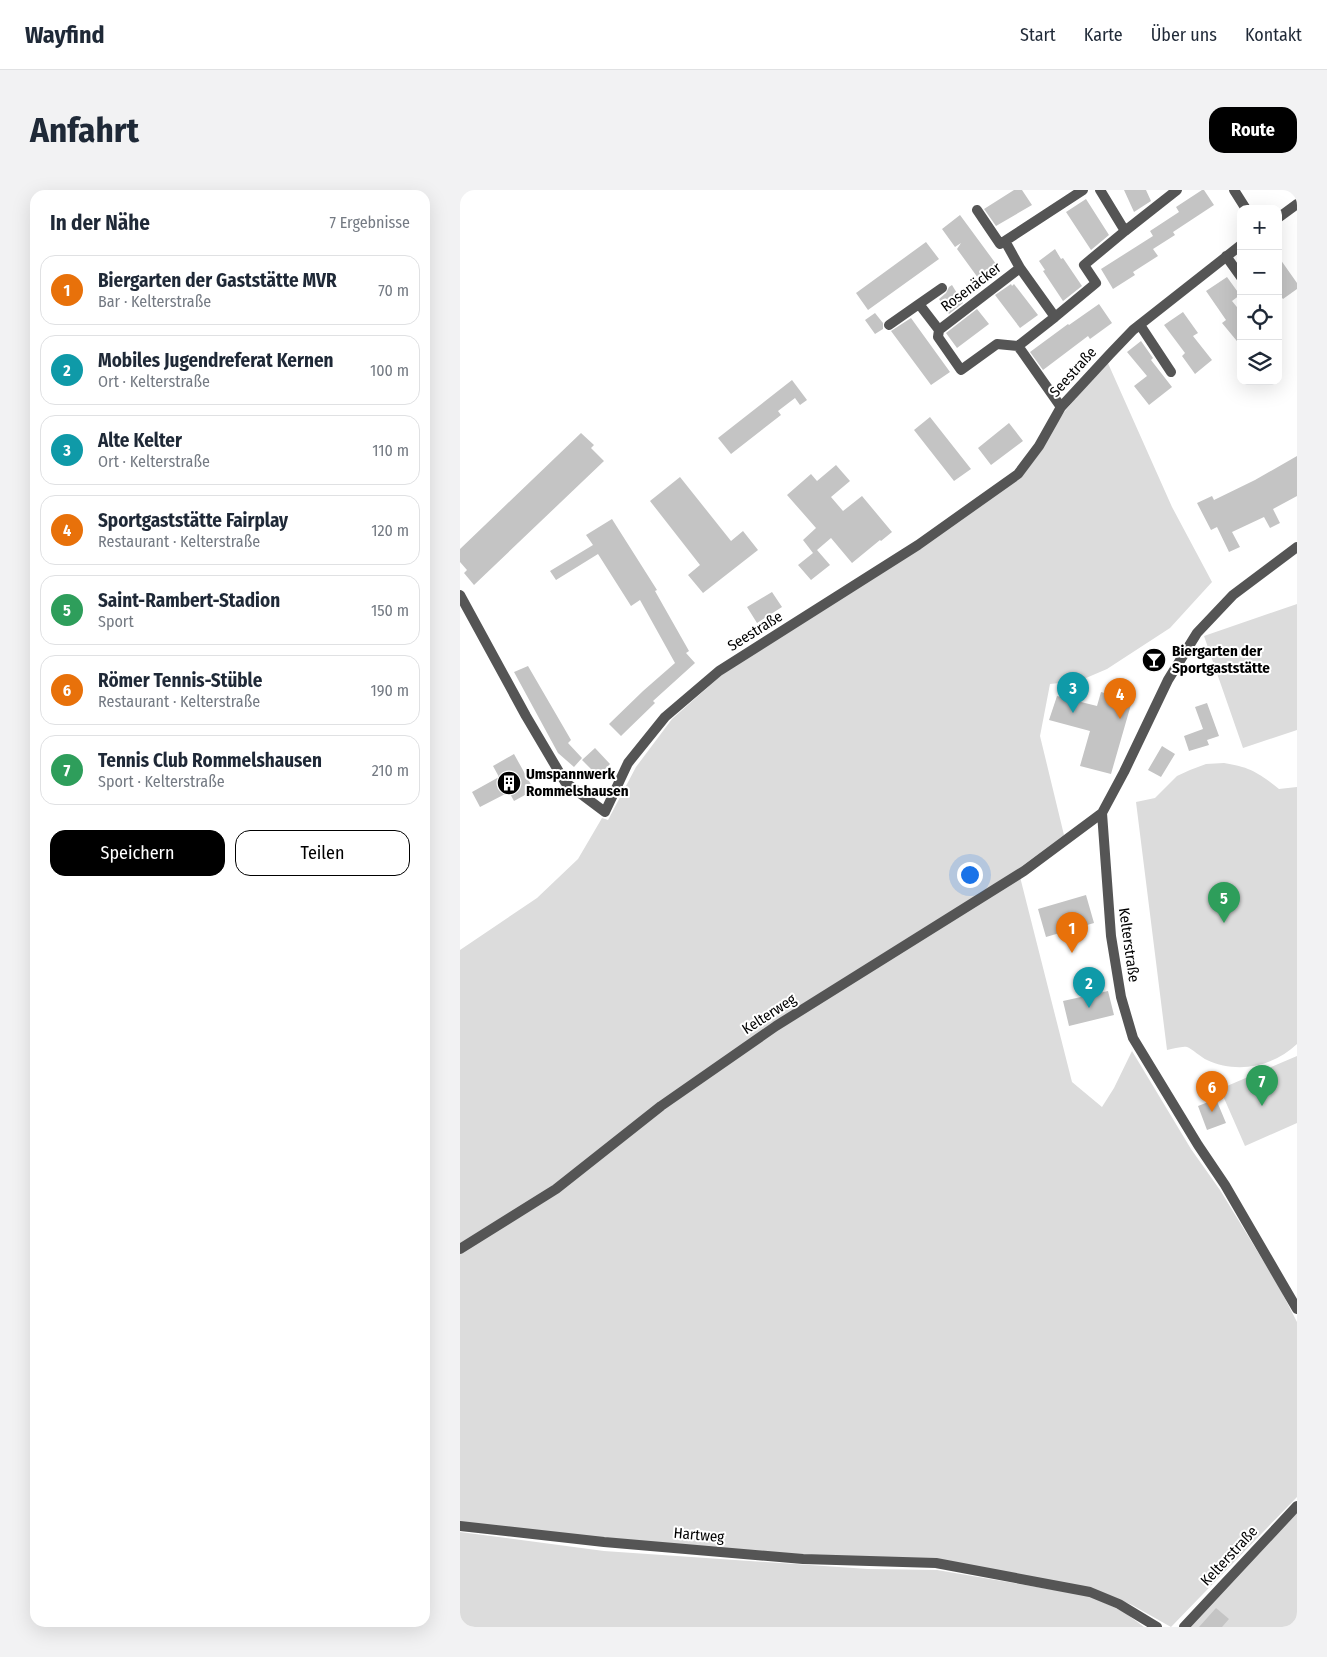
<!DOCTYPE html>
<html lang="de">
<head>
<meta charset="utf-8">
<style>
	body { margin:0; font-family:"Fira Sans Condensed",sans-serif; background:#f2f2f3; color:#1f2937 }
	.controls { position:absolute; right:15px; top:15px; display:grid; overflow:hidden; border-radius:10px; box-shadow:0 5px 20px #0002 }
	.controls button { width:45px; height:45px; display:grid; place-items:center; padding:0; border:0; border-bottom:1px solid #e0e1e3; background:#fff; color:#1f2937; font:25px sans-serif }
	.you { position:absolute; left:509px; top:684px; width:18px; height:18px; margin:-12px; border:4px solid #fff; border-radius:50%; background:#1a73e8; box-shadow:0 0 0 8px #1a73e833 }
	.badge { display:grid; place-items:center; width:32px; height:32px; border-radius:50%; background:#000; color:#fff; font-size:16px; font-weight:700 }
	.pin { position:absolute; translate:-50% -41px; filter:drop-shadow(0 1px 2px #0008) }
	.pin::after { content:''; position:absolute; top:26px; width:18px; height:15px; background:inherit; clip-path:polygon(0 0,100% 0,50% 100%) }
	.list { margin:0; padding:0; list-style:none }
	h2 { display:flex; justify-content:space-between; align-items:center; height:65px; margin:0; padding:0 20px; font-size:21px }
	h2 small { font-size:16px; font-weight:400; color:#747a83 }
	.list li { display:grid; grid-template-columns:32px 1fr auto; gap:15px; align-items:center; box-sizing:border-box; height:70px; margin:0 10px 10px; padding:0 10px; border:1px solid #e0e1e3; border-radius:15px }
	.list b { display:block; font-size:19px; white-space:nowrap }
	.list p { margin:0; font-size:16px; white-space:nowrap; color:#747a83 }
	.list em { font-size:16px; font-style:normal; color:#747a83 }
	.actions { display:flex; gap:10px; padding:15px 20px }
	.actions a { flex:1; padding:11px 0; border:1px solid #000; border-radius:15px; text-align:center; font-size:18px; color:#000 }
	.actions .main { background:#000; color:#fff }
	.icon { flex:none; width:28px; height:28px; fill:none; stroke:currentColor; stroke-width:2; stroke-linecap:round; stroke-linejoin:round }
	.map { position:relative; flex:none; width:837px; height:1437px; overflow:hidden; border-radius:15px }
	header { display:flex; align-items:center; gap:30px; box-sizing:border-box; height:70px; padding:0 25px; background:#fff; border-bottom:1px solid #e0e1e3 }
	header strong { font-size:24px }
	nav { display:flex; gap:28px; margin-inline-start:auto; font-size:18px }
	.intro { display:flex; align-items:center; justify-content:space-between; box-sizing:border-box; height:120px; padding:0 30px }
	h1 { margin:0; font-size:35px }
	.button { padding:12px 22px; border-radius:15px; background:#000; color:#fff; font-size:18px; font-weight:700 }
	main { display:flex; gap:30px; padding:0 30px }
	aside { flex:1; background:#fff; border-radius:15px; box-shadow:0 5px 20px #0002 }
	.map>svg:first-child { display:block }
	.green { fill:#dcdcdc }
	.building { fill:#c4c4c4 }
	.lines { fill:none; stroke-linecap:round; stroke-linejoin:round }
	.street { stroke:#555; stroke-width:10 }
	.labels { text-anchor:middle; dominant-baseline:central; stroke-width:4; stroke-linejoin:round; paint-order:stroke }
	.street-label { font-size:15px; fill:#000; stroke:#fff }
	.poi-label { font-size:15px; font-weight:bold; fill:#000; stroke:#fff; text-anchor:start }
</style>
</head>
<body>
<header>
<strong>Wayfind</strong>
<nav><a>Start</a><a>Karte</a><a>Über uns</a><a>Kontakt</a></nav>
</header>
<div class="intro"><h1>Anfahrt</h1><a class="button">Route</a></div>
<main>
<aside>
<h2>In der Nähe<small>7 Ergebnisse</small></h2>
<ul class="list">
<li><span class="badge" style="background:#e8710a">1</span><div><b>Biergarten der Gaststätte MVR</b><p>Bar · Kelterstraße</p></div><em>70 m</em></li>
<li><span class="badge" style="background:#0f9aa8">2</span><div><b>Mobiles Jugendreferat Kernen</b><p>Ort · Kelterstraße</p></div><em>100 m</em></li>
<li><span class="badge" style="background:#0f9aa8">3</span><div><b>Alte Kelter</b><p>Ort · Kelterstraße</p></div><em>110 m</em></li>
<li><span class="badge" style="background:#e8710a">4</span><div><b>Sportgaststätte Fairplay</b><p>Restaurant · Kelterstraße</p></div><em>120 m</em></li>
<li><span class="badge" style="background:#2e9e5b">5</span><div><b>Saint-Rambert-Stadion</b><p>Sport</p></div><em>150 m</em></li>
<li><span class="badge" style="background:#e8710a">6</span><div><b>Römer Tennis-Stüble</b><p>Restaurant · Kelterstraße</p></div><em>190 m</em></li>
<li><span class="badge" style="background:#2e9e5b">7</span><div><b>Tennis Club Rommelshausen</b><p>Sport · Kelterstraße</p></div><em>210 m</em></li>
</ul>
<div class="actions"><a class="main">Speichern</a><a>Teilen</a></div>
</aside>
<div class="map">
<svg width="837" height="1437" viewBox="0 0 837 1437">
	<rect width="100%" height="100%" fill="#fff"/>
	<path class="green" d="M647,171L712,317L752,392L710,438L647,479L619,491L590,494L580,546L604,645L558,679L612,892L642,917L654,898L672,861L731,959L760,1000L818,1095L837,1132V1307L711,1437L672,1415L631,1398L482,1370L407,1371L144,1351L0,1332V760L77,708L118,669L142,628L148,630L176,577L212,529L264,483L560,287L605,221Z
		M837,414V540L783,558L744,446Z
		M764,573C790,577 799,583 819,599L837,597V854C813,877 777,884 747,870C742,868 731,858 727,857C722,856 713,859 707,860L676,612L695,608L717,586L730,580L746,574Z
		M837,866V933L785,956L760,899Z
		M837,1322V1437H728Z
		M0,1342L144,1361L408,1379L477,1380L630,1406L664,1422L684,1437H0Z"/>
	<path class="building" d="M554,0H562L572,15L536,36L524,19Z
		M664,0H686L691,11L674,22Z
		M742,0H744L754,15L713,42L715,45L693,59L698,66L673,82L675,85L653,99L641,79L693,46L690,41L719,22L716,17Z
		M626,9L649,45L631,60L606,22Z
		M500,25L539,78L521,92L497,59L501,53L495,57L482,39Z
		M466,52L479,69L408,120L396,103Z
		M595,59L601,69L603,68L622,96L603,111L583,81L585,80L579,71Z
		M818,66L837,93V99L823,109L818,103Z
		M767,87L780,105L772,111L781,122V156L762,133L766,130L746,101Z
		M551,94L552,96L554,94L578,125L560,138L535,105Z
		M492,95L503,113L489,124L479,109L486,103L489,97Z
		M639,114L652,133L630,149L628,146L583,180L570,162L608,134L609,135Z
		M517,119L529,134L497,158L486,143Z
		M723,122L738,143L733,146L752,170L735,184L722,166L725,163L704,135Z
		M415,123L423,133V139L415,144L405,130Z
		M451,128L490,182L471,195L431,141Z
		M681,151L693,168L691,170L712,197L689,215L674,196L687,186L667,162Z
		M332,190L347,210L340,215L335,208L318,221L321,225L271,264L258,248Z
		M470,227L511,279L494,291L454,240Z
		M549,233L563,251L531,275L518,258Z
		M121,243L134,255L131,258L144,271L14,395L4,383L7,380L0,372V359Z
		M837,266V306L813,319L820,333L810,338L804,327L772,342L780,357L769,362L757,337L751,340L737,313L752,306L754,310L795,290Z
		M376,275L390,291L371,307L383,321L402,306L432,342L421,351L420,350L392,373L371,348L357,360L370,375L351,390L338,375L353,363L343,350L356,338L327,305L351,284L357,291Z
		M220,287L271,351L283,341L298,360L243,403L228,385L240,375L190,311Z
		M152,329L197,400L195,401L229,461L226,463L235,473L193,511L195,513L161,546L149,534L183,501L215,473L180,410L171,416L138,364L96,390L90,381L133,355L126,345Z
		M312,402L322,417L297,433L287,417Z
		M68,476L111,550L108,553L122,568L114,577L98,563L54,482Z
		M641,502L672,511L651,584L620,576L630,541L589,530L597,506L637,516Z
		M747,513L759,546L747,550L749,555L729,561L724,546L743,539L735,517Z
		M702,556L715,564L701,587L688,580Z
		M135,558L150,574L138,586L122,570Z
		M54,564L74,600L54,611L49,602L20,617L12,602L39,587L33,576Z
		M626,705L634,733L586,747L578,719Z
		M648,801L654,825L609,836L603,811Z
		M756,909L766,933L747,940L738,916Z
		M756,1418L769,1429L762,1437H739Z"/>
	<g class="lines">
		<path class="street" d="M640,0L665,41L717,0
			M774,0L786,19
			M517,20L540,54L545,51
			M818,28L837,14
			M766,66L781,87
			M459,114L482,98
			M595,127L636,93L624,75L665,41
			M429,135L459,114L479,140L478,147L501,180L537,154L558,156
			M680,135L711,182
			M479,140L560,78
			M601,217L558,156L595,127L560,78L545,51L623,0
			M837,357L773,405L737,443L708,490L664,582L642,623L651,746L661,807L673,848L738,955L765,995L837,1119
			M0,405L66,526L105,592L145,622L168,573L205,527L259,481L458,355L558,284L579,256L601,217L650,164L673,140L781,55
			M0,1059L96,999L201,916L316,836L564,681L642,623
			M0,1336L144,1352L343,1369L476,1373L630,1402L659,1414L697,1437
			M724,1437L837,1316"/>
	</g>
	<defs>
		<g id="bar-disc" transform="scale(1.25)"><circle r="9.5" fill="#000" stroke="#fff"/><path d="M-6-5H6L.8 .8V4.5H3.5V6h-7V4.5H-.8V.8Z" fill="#fff"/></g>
		<g id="building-disc" transform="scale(1.25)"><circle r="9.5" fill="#000" stroke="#fff"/><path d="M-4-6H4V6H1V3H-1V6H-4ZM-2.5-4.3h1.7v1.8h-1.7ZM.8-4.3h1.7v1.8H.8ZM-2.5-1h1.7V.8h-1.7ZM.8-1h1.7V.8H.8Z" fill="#fff"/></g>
	</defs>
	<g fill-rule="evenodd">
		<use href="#bar-disc" x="694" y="470"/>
		<use href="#building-disc" x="49" y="593"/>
	</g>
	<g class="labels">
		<g class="street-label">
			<text transform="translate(511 97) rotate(-37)">Rosenäcker</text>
			<text transform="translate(613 182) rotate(-48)">Seestraße</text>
			<text transform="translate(295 441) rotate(-32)">Seestraße</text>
			<text transform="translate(669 755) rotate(82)">Kelterstraße</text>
			<text transform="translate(309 824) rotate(-33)">Kelterweg</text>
			<text transform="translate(239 1345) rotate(5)">Hartweg</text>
			<text transform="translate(769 1366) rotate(-47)">Kelterstraße</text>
		</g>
		<g class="poi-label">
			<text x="712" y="461">Biergarten der<tspan x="712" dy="17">Sportgaststätte</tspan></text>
			<text x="66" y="584">Umspannwerk<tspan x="66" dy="17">Rommelshausen</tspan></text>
		</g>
	</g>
</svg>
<div class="controls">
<button>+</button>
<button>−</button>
<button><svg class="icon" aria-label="locate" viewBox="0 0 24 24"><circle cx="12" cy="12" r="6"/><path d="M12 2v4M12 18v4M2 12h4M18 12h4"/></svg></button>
<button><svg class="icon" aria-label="layers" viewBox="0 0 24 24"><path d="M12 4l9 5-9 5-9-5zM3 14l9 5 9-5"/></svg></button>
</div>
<div class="you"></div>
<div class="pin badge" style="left:612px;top:763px;background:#e8710a">1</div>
<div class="pin badge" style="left:629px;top:818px;background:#0f9aa8">2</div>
<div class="pin badge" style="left:613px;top:523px;background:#0f9aa8">3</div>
<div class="pin badge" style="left:660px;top:529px;background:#e8710a">4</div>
<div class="pin badge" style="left:764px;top:733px;background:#2e9e5b">5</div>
<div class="pin badge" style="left:752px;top:922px;background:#e8710a">6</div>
<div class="pin badge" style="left:802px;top:916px;background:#2e9e5b">7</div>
</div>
</main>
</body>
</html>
